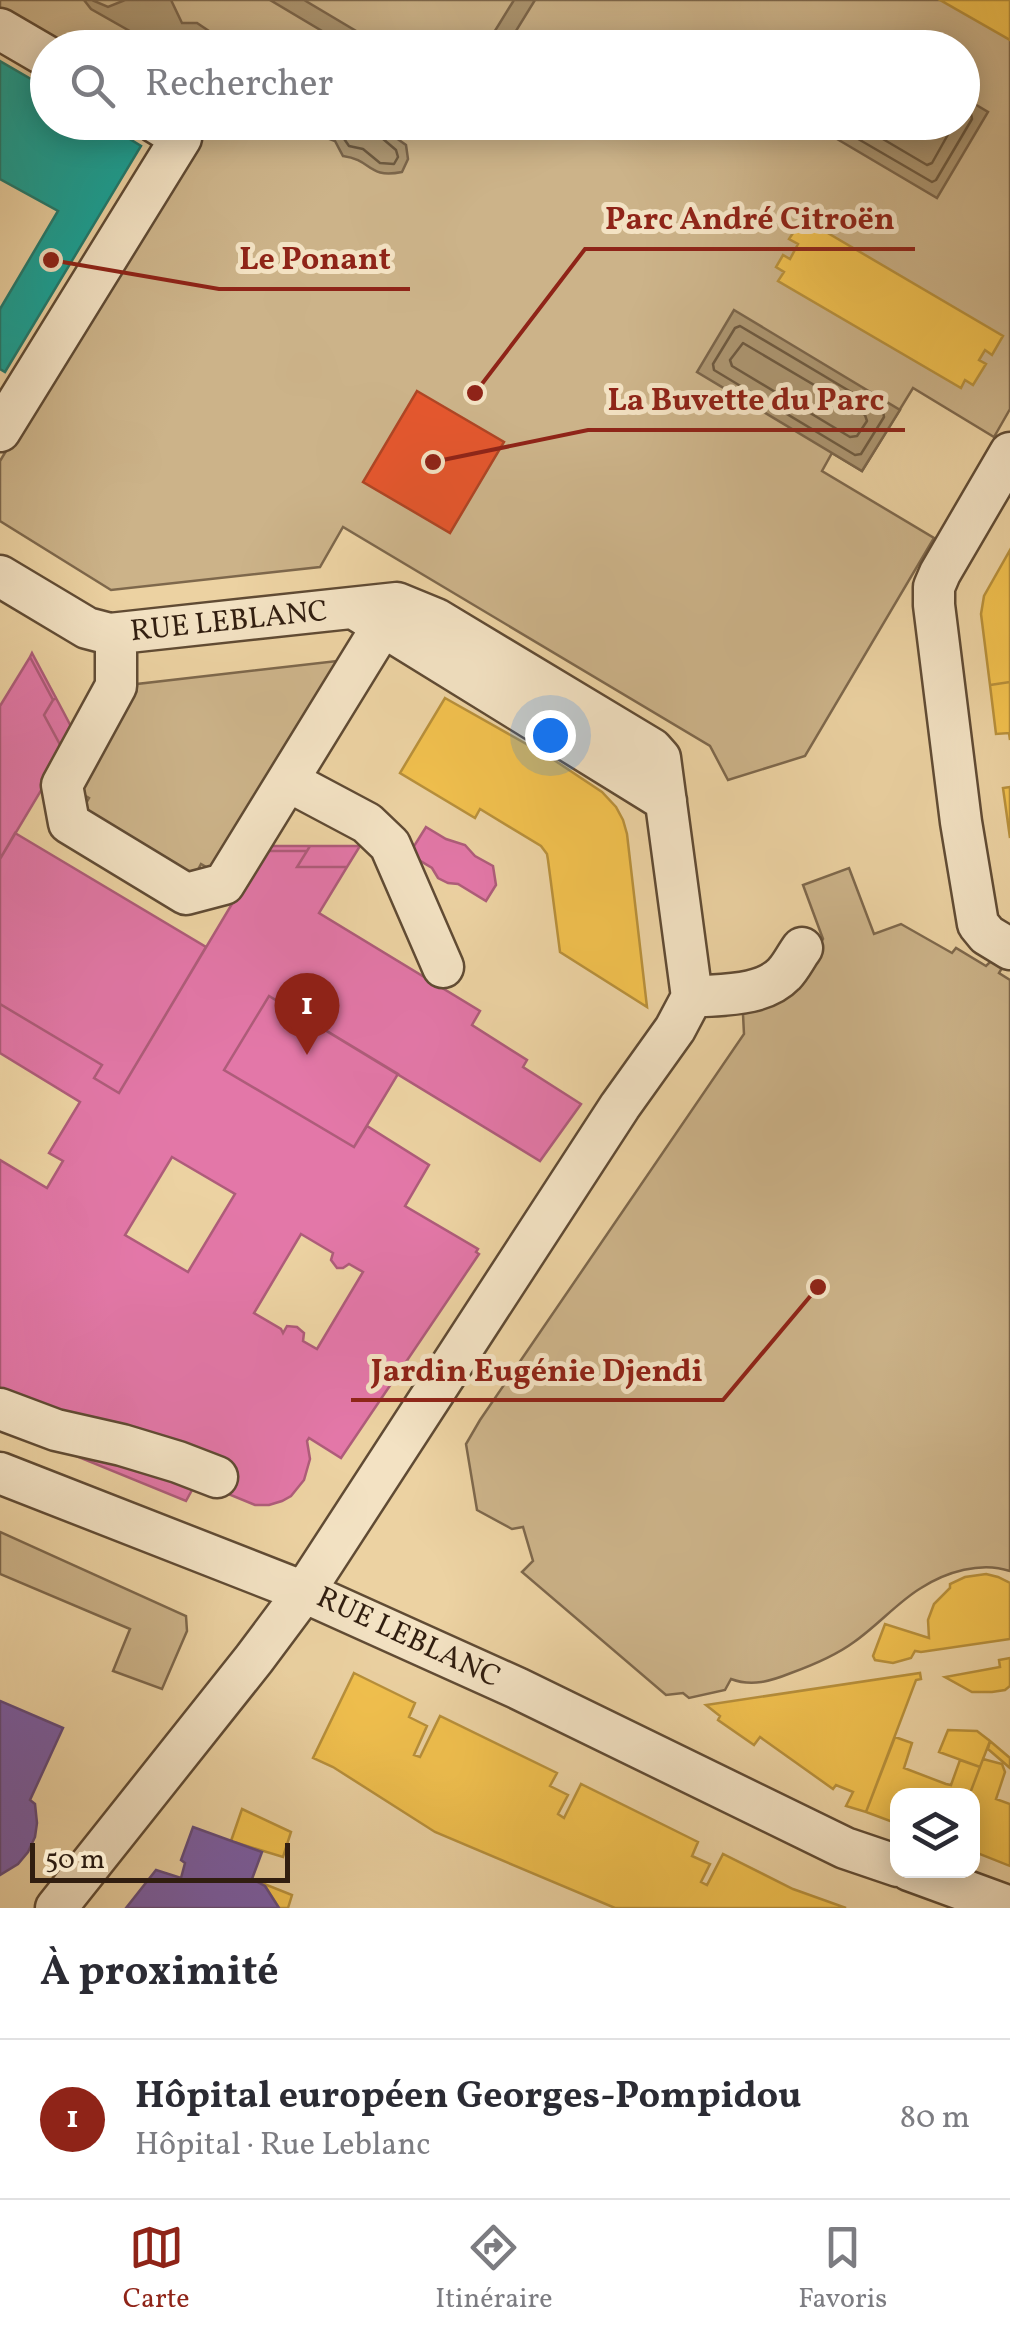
<!DOCTYPE html>
<html lang="fr">
<head>
<meta charset="utf-8">
<style>
	body { margin:0; font-family:Vollkorn,serif; background:#f7f7f7; color:#2b2b33 }
	.controls { position:absolute; right:30px; bottom:30px; display:grid; overflow:hidden; border-radius:20px; box-shadow:0 5px 25px #0003 }
	.controls button { width:90px; height:90px; display:grid; place-items:center; padding:0; border:0; border-bottom:2px solid #e1e1e2; background:#fff; color:#2b2b33; font:50px sans-serif }
	.scale { position:absolute; left:30px; bottom:25px; width:260px; box-sizing:border-box; padding-left:10px; border:5px solid #311e10; border-top:0; font-size:28px; line-height:35px; white-space:nowrap; color:#311e10; -webkit-text-stroke:8px #f3e2c3; paint-order:stroke }
	.you { position:absolute; left:550px; top:735px; width:35px; height:35px; margin:-25px; border:8px solid #fff; border-radius:50%; background:#1a73e8; box-shadow:0 0 0 15px #1a73e833 }
	.badge { display:grid; place-items:center; width:65px; height:65px; border-radius:50%; background:#8f2418; color:#fff; font-size:32px; font-weight:700 }
	.pin { position:absolute; translate:-50% -82px; filter:drop-shadow(0 2px 5px #0008) }
	.pin::after { content:''; position:absolute; top:52px; width:35px; height:30px; background:inherit; clip-path:polygon(0 0,100% 0,50% 100%) }
	.list { margin:0; padding:0; list-style:none }
	h2 { display:flex; justify-content:space-between; align-items:center; height:130px; margin:0; padding:0 40px; font-size:42px }
	h2 small { font-size:32px; font-weight:400; color:#7c7c81 }
	.list li { display:grid; grid-template-columns:65px 1fr auto; gap:30px; align-items:center; box-sizing:border-box; height:160px; padding:0 40px; border-top:2px solid #e1e1e2 }
	.list b { display:block; font-size:38px; white-space:nowrap }
	.list p { margin:0; font-size:32px; white-space:nowrap; color:#7c7c81 }
	.list em { font-size:32px; font-style:normal; color:#7c7c81 }
	.icon { flex:none; width:55px; height:55px; fill:none; stroke:currentColor; stroke-width:2; stroke-linecap:round; stroke-linejoin:round }
	.map { position:relative; flex:none; width:1010px; height:1908px; overflow:hidden }
	.search { position:absolute; background:#fff; box-shadow:0 5px 25px #0003; left:30px; right:30px; top:30px; height:110px; display:flex; align-items:center; gap:25px; box-sizing:border-box; padding:0 35px; border-radius:55px; color:#7c7c81; font-size:38px }
	.sheet { height:290px; background:#fff }
	nav { display:flex; justify-content:space-around; align-items:center; box-sizing:border-box; height:140px; border-top:2px solid #e1e1e2; background:#fff; font-size:28px; color:#7c7c81 }
	nav a { display:grid; justify-items:center; gap:5px }
	nav .on { color:#8f2418 }
	.map>svg:first-child { display:block }
	.green { fill:#ccb389; stroke:#7e684c; stroke-width:2.5 }
	.water { fill:#ac9570; stroke:#7b654a; stroke-width:2.5 }
	.homes { fill:#f2c14e; stroke:#b8903b; stroke-width:2.5 }
	.shops { fill:#e4572e; stroke:#ae4625; stroke-width:2.5 }
	.offices { fill:#7b5ea7; stroke:#654b7a; stroke-width:2.5 }
	.health { fill:#e377a8; stroke:#ae5c7a; stroke-width:2.5; fill-rule:evenodd }
	.public { fill:#17a398; stroke:#1f7b6f; stroke-width:2.5 }
	.lines { fill:none; stroke-linecap:round; stroke-linejoin:round }
	.shore { stroke:#6e5a40; stroke-width:2.5 }
	.minor-casing { stroke:#604b34; stroke-width:45 }
	.minor { stroke:#f3e2c3; stroke-width:40 }
	.labels { text-anchor:middle; dominant-baseline:central; stroke-width:10; stroke-linejoin:round; paint-order:stroke }
	.street-label { font-size:30px; fill:#311e10; stroke:#f3e2c3 }
	.leader { fill:none; stroke:#8f2418; stroke-width:4 }
	.callout-dot { fill:#8f2418; stroke:#f3e2c3; stroke-width:4 }
	.callout-label { font-size:32px; text-anchor:middle; font-weight:bold; fill:#8f2418; stroke:#f3e2c3; stroke-width:10; stroke-linejoin:round; paint-order:stroke }
</style>
</head>
<body>
<div class="map">
<svg width="1010" height="1908" viewBox="0 0 1010 1908">
	<rect width="100%" height="100%" fill="#ecd2a2"/>
	<filter id="stains"><feTurbulence type="fractalNoise" baseFrequency=".002" numOctaves="4"/><feColorMatrix values="0 0 0 0 .2 0 0 0 0 .09 0 0 0 0 .02 0 0 0 .5 -.17"/></filter>
	<radialGradient id="worn" r=".72"><stop offset=".6" stop-color="#630" stop-opacity="0"/><stop offset="1" stop-color="#630" stop-opacity=".3"/></radialGradient>
	<path class="green" d="M0,0H1010V409L994,437L913,388L862,471L832,453L822,471L934,538L805,756L728,780L710,746L343,527L320,567L111,590L0,521V461L199,130L188,123L962,122V48L63,47L0,9Z
		M346,660L218,874L201,864L192,881L79,816L89,798L72,788L137,684Z
		M849,868L874,934L901,924L952,953L956,948L986,966L991,961L1002,968L999,973L1010,980V1571C981,1561 946,1572 921,1588C899,1601 877,1626 854,1642C835,1656 813,1665 791,1673C771,1681 752,1687 731,1679L725,1690L689,1698L683,1693L666,1695L522,1572L533,1561L523,1527L512,1529L477,1510L466,1444L480,1420L744,1034L743,1014C781,1005 804,972 823,939L803,885Z
		M0,1532L186,1616L187,1631L162,1689L113,1671L130,1629L0,1574Z"/>
	<path class="water" d="M84,0H92L108,7L125,0H171L182,23H197L218,37L231,38L242,47H158L91,9Z
		M270,0H304L383,47H349Z
		M514,0H535L506,47H485Z
		M963,97L988,112L937,198L810,123L962,122Z
		M304,123H375L406,145L408,159L402,172C367,179 373,160 343,156L335,141L308,131Z
		M734,310L900,410L862,471L697,372Z"/>
	<path class="homes" d="M940,0H1010V40Z
		M809,222L1003,336L992,355L985,350L979,360L986,364L973,385L965,380L961,388L778,281L784,272L776,267L783,255L790,259L798,244L789,239L799,224L805,228Z
		M1010,550V682L990,685L981,614L984,596Z
		M1010,682V740L1009,733L996,734L990,685Z
		M445,698L551,758L602,792L616,807L623,820L627,834L647,1007L560,952L548,860L547,854L541,846L480,809L475,818L400,773Z
		M1010,787V838L1003,788Z
		M986,1574L998,1577L1010,1583V1639L921,1652L915,1651L911,1658L893,1663L875,1660L873,1656L885,1624L929,1638L928,1620L934,1604L950,1588V1584L965,1577Z
		M1010,1658V1686L1005,1690L992,1692H972L945,1677L1000,1667L999,1660Z
		M354,1673L415,1703L409,1717L427,1726L414,1755L420,1757L440,1716L557,1773L550,1786L568,1795L558,1814L564,1818L581,1784L698,1842L692,1856L710,1864L701,1882L707,1885L723,1854L793,1889L846,1908H615L435,1832L333,1767L313,1758Z
		M920,1673L921,1679L916,1680L866,1812L846,1806L853,1792L836,1785L833,1789L760,1737L754,1745L718,1720L720,1716L706,1705Z
		M948,1730L977,1731L990,1741L980,1767L939,1752Z
		M895,1737L912,1743L904,1768L946,1784L951,1785L960,1760L980,1767L969,1796H898V1824L866,1812Z
		M990,1741L1010,1758V1768L988,1749Z
		M983,1759L1002,1764L1005,1772L996,1799L1010,1804V1866L972,1851V1813L976,1803L972,1802V1796H969Z
		M242,1809L291,1832L283,1857L231,1841Z
		M252,1879L292,1895L288,1908H279L265,1886Z"/>
	<path class="shops" d="M417,391L504,442L450,533L363,482Z"/>
	<path class="offices" d="M0,1701L63,1728L30,1800L35,1804L37,1823L35,1837L28,1852L18,1864L0,1875Z
		M193,1827L262,1852L252,1879L265,1886L279,1908H126L156,1870L181,1878L185,1863L181,1860Z"/>
	<path class="health" d="M32,653L56,698L53,700L30,657Z
		M30,657L53,700L44,715L64,752L0,859V706Z
		M56,698L75,734L64,752L44,715L53,700Z
		M426,827L446,839L465,845L475,856L493,866L496,885L486,901L458,884L448,883L438,878L432,868L409,854Z
		M15,833L206,947L119,1093L94,1078L102,1065L0,1004V859Z
		M267,846H310L307,851H267Z
		M310,846H360L347,867H297Z
		M267,851H307L297,867H347L319,913L480,1011L472,1025L527,1060L523,1067L581,1104L540,1161L269,996L224,1070L354,1147L367,1126L429,1165L405,1206L478,1249L476,1252L479,1254L341,1458L309,1438L307,1441L310,1459L304,1480L291,1496L282,1501L269,1505H255L197,1481L186,1501L0,1425V1160L47,1188L63,1161L49,1153L80,1102L0,1053V1004L102,1065L94,1078L119,1093L254,867ZM172,1157L235,1194L188,1272L125,1235ZM301,1234L333,1253L331,1260L337,1268H343L349,1264L363,1272L317,1349L303,1341L304,1333L297,1327L287,1326L283,1333L281,1329L254,1313Z
		M269,996L398,1074L354,1147L224,1070Z"/>
	<path class="public" d="M0,61L48,89V122H102L141,146L5,372L0,369V309L58,211L0,179Z"/>
	<g class="lines">
		<path class="shore" d="M315,122L340,133L349,146L363,149L380,163L394,164L398,157L396,150L376,133L373,122
			M829,122L932,182L936,180L972,119L971,114L962,109
			M854,122L927,165L932,163L955,122
			M740,326L883,411L884,417L861,454L855,455L714,370L713,364L735,328Z
			M743,343L865,415L867,421L857,436L850,437L732,366L730,360Z"/>
		<g class="minor-casing">
			<path id="minor" d="M0,29L48,57
				M0,431L181,138L155,122
				M1010,453L940,573L934,587V605L961,822L978,924L987,935L1010,949
				M0,576L87,628L110,634L397,603L436,619L652,749L660,758L692,997L675,1029L620,1106L304,1592L254,1659L56,1908
				M360,612L666,801
				M116,634V686L62,785L69,823L186,894L224,884L382,627
				M288,781L367,823L390,845L443,967
				M692,997C720,994 762,997 784,974C791,967 796,956 802,948
				M0,1409L56,1430L122,1445L178,1462L217,1477
				M0,1473L304,1592L517,1688L845,1848L898,1866
				M909,1870L1010,1907"/>
		</g>
		<use href="#minor" class="minor"/>
	</g>
	<g class="labels">
		<g class="street-label">
			<text transform="translate(229 622) rotate(-6)">RUE LEBLANC</text>
			<text transform="translate(408 1638) rotate(25)">RUE LEBLANC</text>
		</g>
	</g>
	<path class="leader" d="M475 393L585 249H915M51 260L219 289H410M433 462L588 430H905M818 1287L723 1400H351"/>
	<g class="callout-dot">
		<circle cx="475" cy="393" r="10"/>
		<circle cx="51" cy="260" r="10"/>
		<circle cx="433" cy="462" r="10"/>
		<circle cx="818" cy="1287" r="10"/>
	</g>
	<g class="callout-label">
		<text x="750" y="229">Parc André Citroën</text>
		<text x="315" y="269">Le Ponant</text>
		<text x="746" y="410">La Buvette du Parc</text>
		<text x="537" y="1381">Jardin Eugénie Djendi</text>
	</g>
	<rect width="100%" height="100%" filter="url(#stains)"/>
	<rect width="100%" height="100%" fill="url(#worn)"/>
</svg>
<div class="controls">
<button><svg class="icon" aria-label="layers" viewBox="0 0 24 24"><path d="M12 4l9 5-9 5-9-5zM3 14l9 5 9-5"/></svg></button>
</div>
<div class="scale">50 m</div>
<div class="you"></div>
<div class="pin badge" style="left:307px;top:1055px">1</div>
<div class="search"><svg class="icon" aria-label="search" viewBox="0 0 24 24"><circle cx="10" cy="10" r="6"/><path d="M15 15l6 6"/></svg>Rechercher</div>
</div>
<section class="sheet">
<h2>À proximité<small></small></h2>
<ul class="list">
<li><span class="badge">1</span><div><b>Hôpital européen Georges-Pompidou</b><p>Hôpital · Rue Leblanc</p></div><em>80 m</em></li>
</ul>
</section>
<nav>
<a class="on"><svg class="icon" aria-label="map" viewBox="0 0 24 24"><path d="M3 6l6-2 6 2 6-2v14l-6 2-6-2-6 2zM9 4v14M15 6v14"/></svg>Carte</a>
<a><svg class="icon" aria-label="directions" viewBox="0 0 24 24"><path d="M12 3l9 9-9 9-9-9zM9 14v-3h6M13 9l2 2-2 2"/></svg>Itinéraire</a>
<a><svg class="icon" aria-label="saved" viewBox="0 0 24 24"><path d="M7 4h10v16l-5-4-5 4z"/></svg>Favoris</a>
</nav>
</body>
</html>
